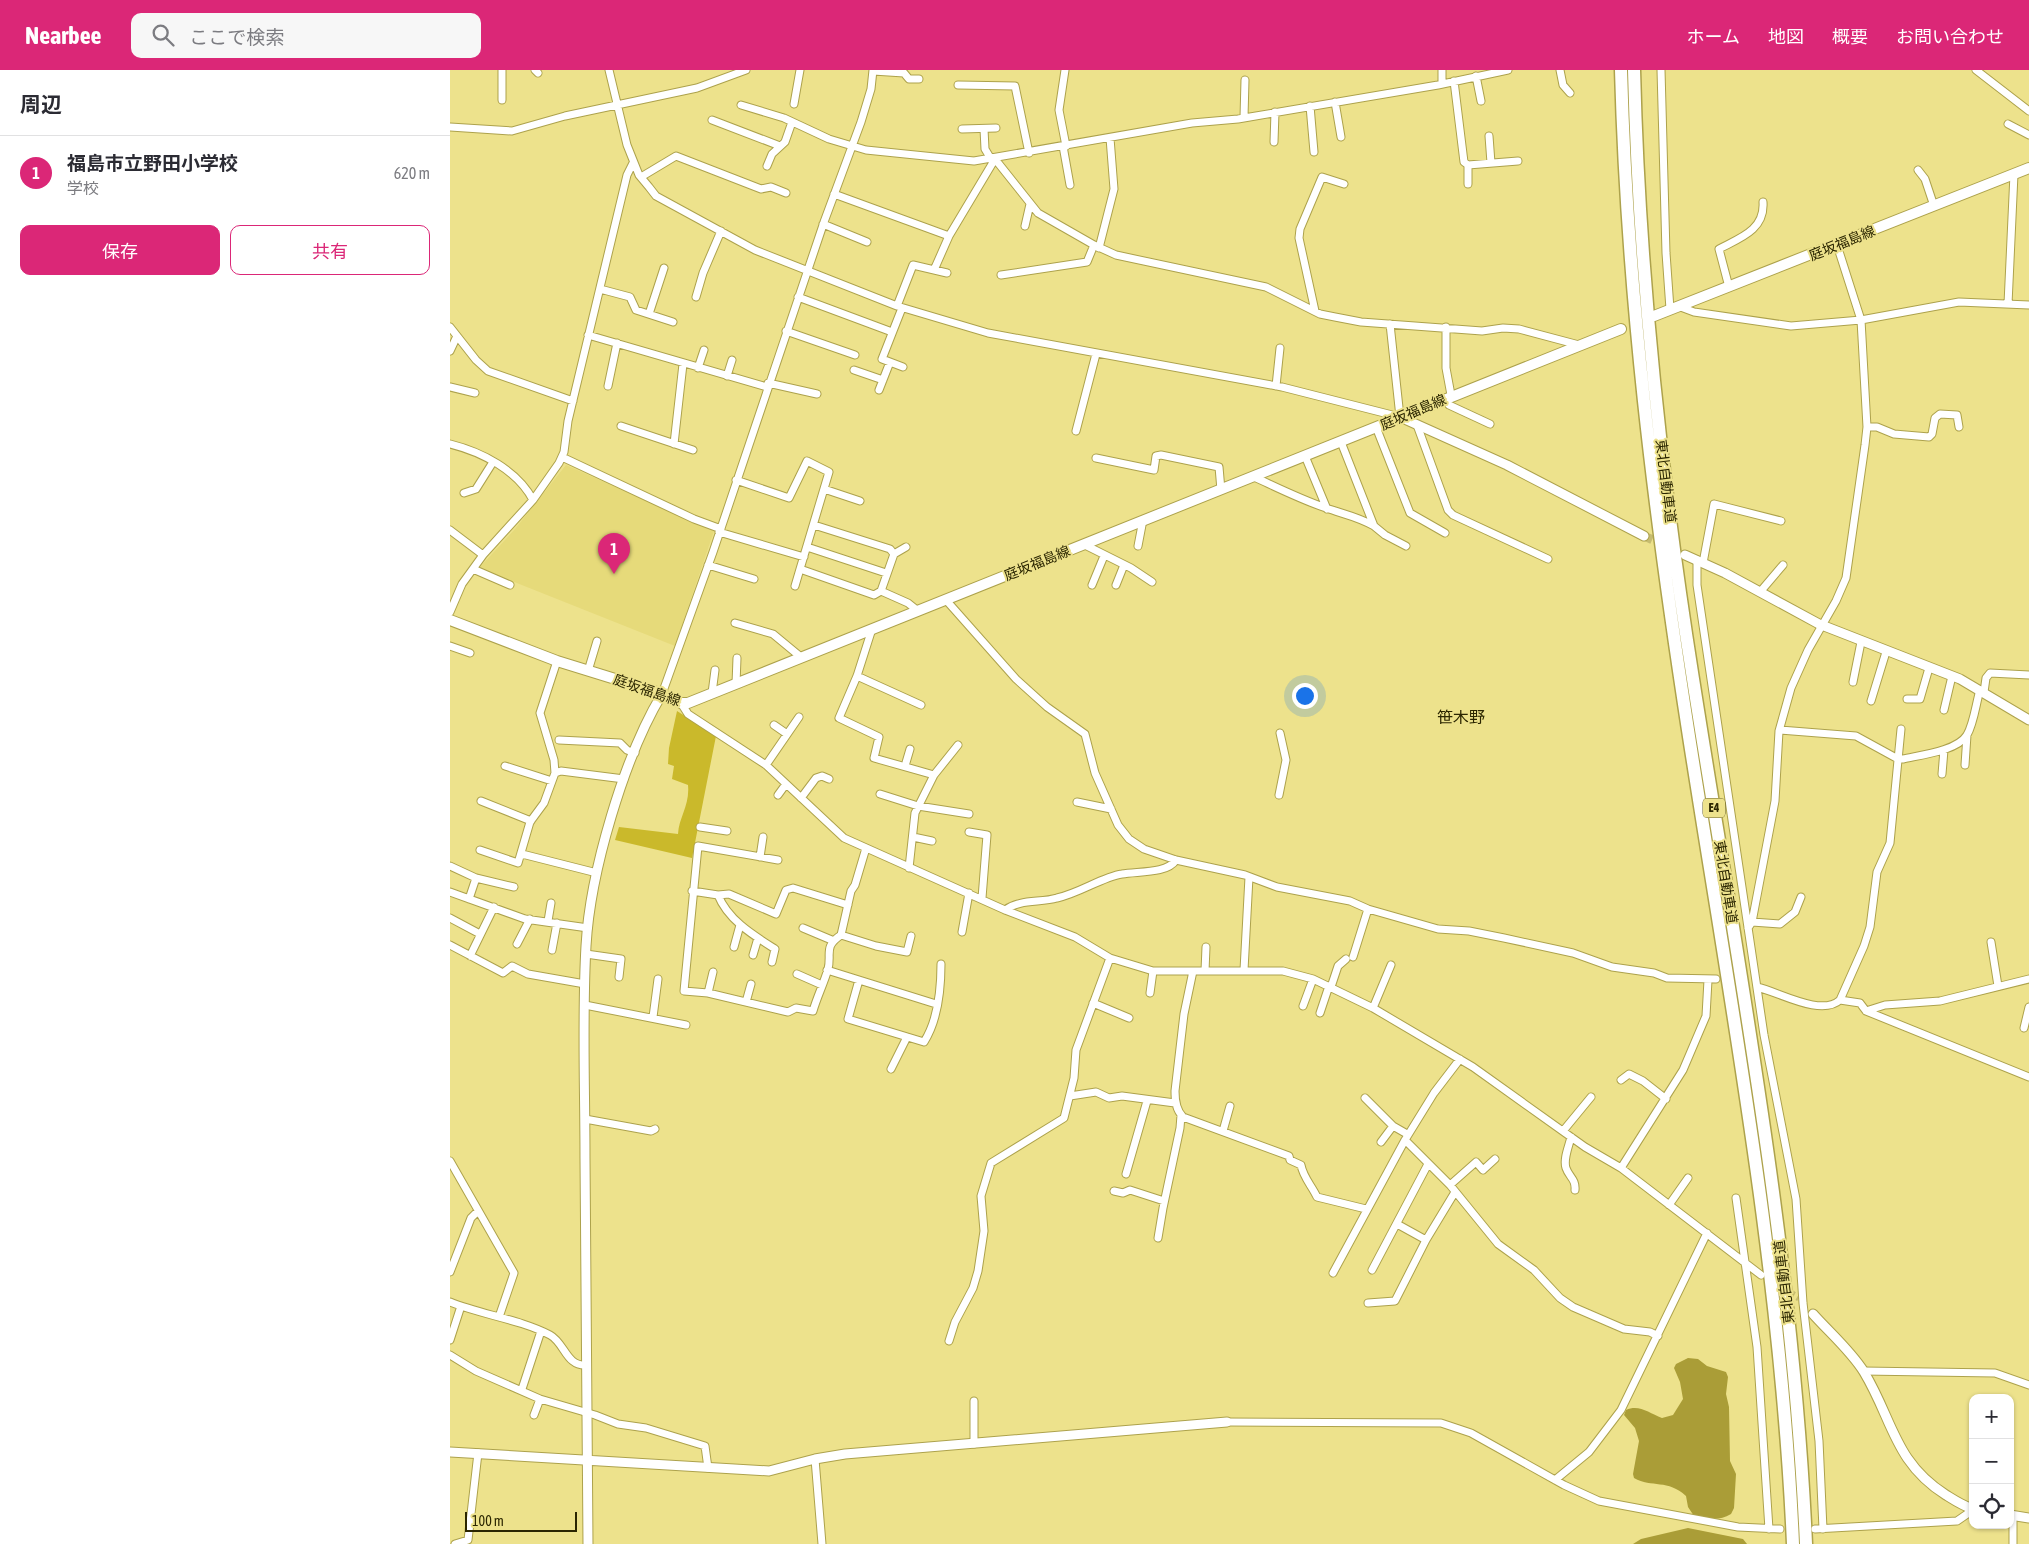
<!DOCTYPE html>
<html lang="ja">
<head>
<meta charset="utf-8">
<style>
	body { margin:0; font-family:"Asap Condensed","Noto Sans JP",sans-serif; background:#f7f7f7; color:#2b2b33 }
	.controls { position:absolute; right:15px; bottom:15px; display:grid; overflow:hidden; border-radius:10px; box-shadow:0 1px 4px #0004 }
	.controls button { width:45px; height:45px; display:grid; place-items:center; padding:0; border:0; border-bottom:1px solid #e1e1e2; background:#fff; color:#2b2b33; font:25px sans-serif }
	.scale { position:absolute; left:15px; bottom:12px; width:112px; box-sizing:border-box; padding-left:5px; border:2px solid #2b2601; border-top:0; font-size:14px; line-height:18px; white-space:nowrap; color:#2b2601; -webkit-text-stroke:4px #ede28c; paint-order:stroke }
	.you { position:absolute; left:854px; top:625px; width:18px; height:18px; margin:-12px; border:4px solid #fff; border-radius:50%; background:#1a73e8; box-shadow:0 0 0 8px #1a73e833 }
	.badge { display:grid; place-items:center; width:32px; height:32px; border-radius:50%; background:#db2777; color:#fff; font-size:16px; font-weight:700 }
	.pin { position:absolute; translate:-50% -41px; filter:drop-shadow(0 1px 2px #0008) }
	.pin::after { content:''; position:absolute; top:26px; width:18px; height:15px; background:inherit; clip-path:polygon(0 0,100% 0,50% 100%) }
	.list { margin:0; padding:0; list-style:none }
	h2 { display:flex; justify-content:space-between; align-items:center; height:65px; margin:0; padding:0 20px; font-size:21px }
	h2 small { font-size:16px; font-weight:400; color:#7c7c81 }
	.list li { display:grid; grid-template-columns:32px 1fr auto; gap:15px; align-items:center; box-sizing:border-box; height:75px; padding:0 20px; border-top:1px solid #e1e1e2 }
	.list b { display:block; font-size:19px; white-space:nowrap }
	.list p { margin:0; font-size:16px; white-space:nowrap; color:#7c7c81 }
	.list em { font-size:16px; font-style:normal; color:#7c7c81 }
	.actions { display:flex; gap:10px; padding:15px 20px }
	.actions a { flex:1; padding:11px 0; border:1px solid #db2777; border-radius:10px; text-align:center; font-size:18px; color:#db2777 }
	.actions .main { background:#db2777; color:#fff }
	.icon { flex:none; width:28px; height:28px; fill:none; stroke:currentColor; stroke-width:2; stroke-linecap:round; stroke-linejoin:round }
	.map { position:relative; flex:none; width:1579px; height:1474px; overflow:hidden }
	header { display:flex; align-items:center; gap:30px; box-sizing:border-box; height:70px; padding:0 25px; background:#db2777; color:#fff }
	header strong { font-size:24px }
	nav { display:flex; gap:28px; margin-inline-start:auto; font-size:18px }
	.search { width:350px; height:45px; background:#f7f7f7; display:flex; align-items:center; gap:12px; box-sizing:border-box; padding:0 18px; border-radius:10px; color:#7c7c81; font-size:19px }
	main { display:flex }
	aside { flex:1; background:#fff }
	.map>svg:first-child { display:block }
	.built { fill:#e6da7a }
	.green { fill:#cab92b }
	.forest { fill:#aa9d37 }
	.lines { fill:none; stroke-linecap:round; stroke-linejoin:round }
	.minor-tunnel { stroke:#c6bc70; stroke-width:7; stroke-dasharray:7 3.5; stroke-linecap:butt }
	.tertiary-tunnel { stroke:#c6bc70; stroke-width:9; stroke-dasharray:9 4.5; stroke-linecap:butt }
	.minor-casing { stroke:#ada24c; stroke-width:9 }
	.tertiary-casing { stroke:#ada24c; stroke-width:11 }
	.secondary-casing { stroke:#ada24c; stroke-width:12 }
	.motorway-casing { stroke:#ada24c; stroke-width:15 }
	.minor { stroke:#fff; stroke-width:7 }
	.tertiary { stroke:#fff; stroke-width:9 }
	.secondary { stroke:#fff; stroke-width:10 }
	.motorway { stroke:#fff; stroke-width:12 }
	.labels { text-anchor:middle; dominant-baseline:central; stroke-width:4; stroke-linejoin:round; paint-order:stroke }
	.shield { fill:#ede28c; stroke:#655e2b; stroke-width:1 }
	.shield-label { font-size:12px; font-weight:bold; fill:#2b2601 }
	.street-label { font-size:14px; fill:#2b2601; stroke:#ede28c }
	.quarter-label { font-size:16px; fill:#2b2601; stroke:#ede28c }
</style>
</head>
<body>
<header>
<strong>Nearbee</strong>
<div class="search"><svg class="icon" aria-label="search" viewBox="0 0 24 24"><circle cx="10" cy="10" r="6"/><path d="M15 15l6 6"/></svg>ここで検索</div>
<nav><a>ホーム</a><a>地図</a><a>概要</a><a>お問い合わせ</a></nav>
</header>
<main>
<aside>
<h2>周辺<small></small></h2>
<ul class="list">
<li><span class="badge">1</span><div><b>福島市立野田小学校</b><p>学校</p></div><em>620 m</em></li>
</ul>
<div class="actions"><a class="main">保存</a><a>共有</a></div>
</aside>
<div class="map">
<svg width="1579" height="1474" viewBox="0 0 1579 1474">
	<rect width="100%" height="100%" fill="#ede28c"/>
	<path class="built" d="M116,395L264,461L225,576L29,498L65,459Z"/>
	<path class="green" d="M227,641L266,666L242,788L165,770L169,757L228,764C229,747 240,735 238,715L222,709L224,696L218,694L219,678Z"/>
	<path class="forest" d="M1238,1288L1248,1289L1257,1296L1276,1302L1278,1307L1276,1324L1279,1337L1280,1391L1286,1404L1284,1438L1281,1444C1268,1452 1257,1448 1244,1446L1238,1437L1236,1426C1218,1409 1202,1418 1184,1408L1183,1404L1189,1371L1185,1358L1174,1345L1176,1340C1189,1334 1199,1343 1212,1348L1223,1345L1233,1329L1230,1312L1224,1298L1226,1294Z
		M1238,1458L1293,1469L1297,1474H1183L1191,1469Z"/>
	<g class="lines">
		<path class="minor-tunnel" d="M1320,1211L1349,1228"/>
		<path class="tertiary-tunnel" d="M1194,466L1214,475"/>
		<g class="minor-casing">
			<path id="minor" d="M85,0L88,3
				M159,0L177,75L189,105L199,117L206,126L305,180L447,236L538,263L832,317L950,347L940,254
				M615,0L609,40L616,76
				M992,0V14
				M1110,0L1113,15L1120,23
				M1211,0L1216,183L1220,239
				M1526,0L1579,41
				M423,1L454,3L459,9H469
				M1026,6L1031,31
				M1004,11L1014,92L1018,95V114
				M508,15L565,16L579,83
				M52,30V0
				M885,32L891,67
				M344,34L350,0
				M291,35L334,48L379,69L416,80L524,91L742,53L788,49L988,15L1058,0
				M860,36L864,82
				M794,47L795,10
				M262,50L330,76
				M1558,54L1579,65
				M0,57L62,61L115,46L247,18L296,0
				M512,59L546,58
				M534,59L535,79L541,89
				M1039,66L1041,93
				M824,72L825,42
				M613,76L620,115
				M1018,95L1068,91
				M317,96L322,84L335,72L342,52
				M1468,100L1475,109L1484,136
				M191,107L226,86L311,119L321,117L336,123
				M384,124L499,166
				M373,154L417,172
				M575,156L580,134
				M649,178L664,119L660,68
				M484,200L499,166L545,89L588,143L644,175L666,185L816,217L870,244L885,247L911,252L1032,261L1053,258L1069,259L1129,275
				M551,205L637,192L644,175
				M1279,217L1269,179C1290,168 1315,160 1313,132
				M150,219L180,227L186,240L223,252
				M246,227L253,203L271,161
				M348,227L442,262
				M1558,234L1564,104
				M447,236L463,195L497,203
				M1228,236L1244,242L1341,256L1411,250L1509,232L1579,235
				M452,238L432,289L453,297
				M865,241L849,168L850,159L872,107L894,114
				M199,244L214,198
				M0,257L26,290L38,301L123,331
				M996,257V298L1001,325
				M336,261L405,285
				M138,265L317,317
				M0,281L7,266
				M248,298L254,280
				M404,300L433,310
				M277,306L282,290
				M318,313L367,324
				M158,316L167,273
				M826,316L830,278
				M0,317L25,323
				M429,320L440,292
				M993,328L999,335L1040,354
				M967,355L998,440L1003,445L1098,489
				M171,356L243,380
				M926,357L960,443L995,463
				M1417,357H1427L1444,364L1479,367L1482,364L1485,348L1490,344L1507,345L1509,357
				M626,361L646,284
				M891,372L924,456L935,465L956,476
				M0,374C32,382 67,400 83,430
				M224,374L233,294
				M855,386L877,439
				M112,387L244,449L271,459
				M646,388L704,400L706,386L711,385L769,397L771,420
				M804,407C828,418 852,430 876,438C893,444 909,447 924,456
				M286,410L339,428L357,391L379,402L350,499L424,525L431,521L458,533L468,541
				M374,419L410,431
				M14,423L26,419L43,392
				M364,455L440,479L444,484L431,521
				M0,460L33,485
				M269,462L354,487
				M633,474L681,498L702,512
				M688,476L692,455L691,452
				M357,477L436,503
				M444,484L456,477
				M1247,490V515L1314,965L1346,1129L1353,1233L1369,1371L1373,1459
				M1253,493L1264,434L1331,451
				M258,495L304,509
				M23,499L60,515
				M642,515L654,486
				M666,515L674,495
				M345,516L350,499
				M1310,522L1333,495
				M496,530L566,609L597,637L635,664L645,703L668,755L679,769L694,779L726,790L795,805L827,817L900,831L918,839L988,859L1019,861L1054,868L1123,883L1162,897L1204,903L1217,908L1266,909
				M0,542L12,514L33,485L83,430L109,393L114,382L118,351L177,105L183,93
				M285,553L323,564L352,588
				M422,559L407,606L389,648L429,667L424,688L484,705
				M0,576L20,583
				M138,601L147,571
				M407,606L471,635
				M1403,612L1411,572
				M286,614L287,588
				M1534,622L1536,608L1540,603L1579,605
				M262,623L265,600
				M212,624L263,482L374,152L411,52L421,19L423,0
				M1457,629H1470L1479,598
				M1421,631L1436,582
				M231,633L238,644L316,695L394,768L555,840L625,867L660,888L703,901H833L863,909L923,938L1023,997L1135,1077L1171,1098L1311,1205
				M1494,640L1502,606
				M324,655L337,664
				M1330,660L1406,666L1448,689H1453C1471,685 1507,681 1517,665C1524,653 1526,633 1530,620
				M109,670L170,673L177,680L185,683
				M316,695L349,647
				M1515,695L1517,665
				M55,696L102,711
				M455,696L460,679
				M105,703L104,690L90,643L107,591
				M1492,704L1494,680
				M430,724L468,736L519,744
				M328,725L336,714
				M829,725L836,690L830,663
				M351,728L366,708L372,706L379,709
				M31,731L81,751
				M627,732L661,739
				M250,757L277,761
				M519,762L537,765L532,828
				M463,767L482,771
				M30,780L68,793L80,752L94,733L105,703L111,701L174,709
				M72,784L147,803
				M310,787L313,767
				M328,790L248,776L234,921L258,923L338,942L346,938L363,941C367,927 374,913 378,899C382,884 373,877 391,865L401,821L405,815L416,778
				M0,796L26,808L64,817
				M459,798L465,743L484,705L508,675
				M242,821L268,825C278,850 303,865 325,879L322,892
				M0,822L75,849L138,858
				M268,825L279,824L326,844L336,820L343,818L398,835
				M19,829L26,808
				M555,840C570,829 590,833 607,828C630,823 652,807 672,804C687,801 717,804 726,790
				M0,848L30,864
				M98,851L101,833
				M1302,852L1330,854L1345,842L1351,827
				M353,858L384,871
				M1298,858L1302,852L1325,731L1329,661L1341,618L1358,580L1386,531L1396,508L1415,375L1417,357L1411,250L1387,175
				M512,862L519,823
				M391,865L426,876L457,882L461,866
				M1541,872L1548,916
				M67,874L80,849
				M0,875L53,903L62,896L78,904L135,914
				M284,877L290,855
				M102,880L107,853
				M136,884L171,889L169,907
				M303,885L308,868
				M20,886L44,837
				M903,887L918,839
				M377,900L486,934
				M794,900L799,807
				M743,901L734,944L725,1021C725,1031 726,1040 733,1047L839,1086L840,1090L851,1095C853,1107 862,1116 867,1127L916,1139
				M755,901L756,877
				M347,904L372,915
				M409,910L398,949L474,972C488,950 491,919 491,894
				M881,917L888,896L896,889
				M1307,917C1329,922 1371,947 1390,930L1414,876L1420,857L1427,802L1440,773L1451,659
				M258,923L263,902
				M700,923L703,901
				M1390,930L1410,933L1416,941L1435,935L1490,931L1579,909
				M296,932L301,914
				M643,933L679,948
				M135,935L236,955
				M853,936L863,909
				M923,938L941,895
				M1416,941L1579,1007
				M870,943L879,916
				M203,947L208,909
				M1574,958L1579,937
				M1010,989L984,1023L955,1070L1000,1115L1048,1174L1084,1200L1110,1228L1123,1237L1174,1259L1200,1262L1208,1266
				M441,999L457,967
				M1171,1010L1179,1004L1193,1011L1216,1029
				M620,1026L646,1022L659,1028L672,1026L725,1033
				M915,1028L943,1056L957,1064
				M135,1049L201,1061L205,1059
				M773,1061L780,1036
				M1113,1061L1141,1027
				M1121,1067C1119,1076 1113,1089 1116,1098C1119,1107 1126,1109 1125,1120
				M931,1072L943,1056
				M0,1091L64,1203L49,1247
				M1171,1098L1233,1000L1256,946L1258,910
				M676,1104L697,1031
				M1000,1115L1026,1092L1033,1100L1045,1089
				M664,1121L673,1123L680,1120L714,1131
				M1286,1128L1307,1277L1319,1459
				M1219,1135L1238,1108
				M947,1154L976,1170
				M708,1168L713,1138L730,1058L731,1045
				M922,1200L978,1094
				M0,1202L21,1148L28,1141
				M883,1203L955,1070
				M0,1232C32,1245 69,1249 100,1265C115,1273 116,1297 137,1295
				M918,1233L945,1231L976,1170L1005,1122
				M0,1270L11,1236
				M499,1271L505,1252L523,1218L528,1201L534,1161L531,1126L541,1093L614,1048L624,1008L626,980L660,888
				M0,1285L26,1301L90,1329L145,1345L168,1354L196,1358L255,1376L258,1398
				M1413,1301L1545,1303L1579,1315
				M72,1319L91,1261
				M524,1331V1374
				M84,1345L90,1329
				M777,1352L991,1353L1021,1363L1114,1415L1149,1431L1288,1457L1330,1459
				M365,1389L372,1474
				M1105,1410L1139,1382L1171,1340L1257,1163
				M1365,1459L1507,1451L1523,1440
				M5,1474L18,1470L28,1383
				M1563,1474V1446"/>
		</g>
		<g class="tertiary-casing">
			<path id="tertiary" d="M950,347L1057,395L1194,466
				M1235,485L1275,503L1369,554L1510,609L1579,650
				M1363,1244C1380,1263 1401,1281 1414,1302C1443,1350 1444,1392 1496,1425C1504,1430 1513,1436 1523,1439
				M0,1382L319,1401L365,1389L395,1384L777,1352
				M1560,1445L1579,1448
				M138,1474C138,1345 135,1217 135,1088C135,1018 132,946 136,876C140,803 174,687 212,624"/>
		</g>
		<g class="secondary-casing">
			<path id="secondary" d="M1204,246L1579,98
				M0,550L107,591L204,621L231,633H238L1171,259"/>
		</g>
		<g class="motorway-casing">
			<path id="motorway" d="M1171,0C1177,223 1204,440 1238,660C1280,931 1331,1200 1343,1474
				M1184,0C1189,204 1211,407 1243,609C1288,896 1343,1183 1356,1474"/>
		</g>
		<use href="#minor" class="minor"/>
		<use href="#tertiary" class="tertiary"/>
		<use href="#secondary" class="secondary"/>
		<use href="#motorway" class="motorway"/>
	</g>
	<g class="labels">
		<rect class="shield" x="1253" y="728.5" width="22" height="19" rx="4"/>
		<g class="shield-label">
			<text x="1264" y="738">E4</text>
		</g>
		<g class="street-label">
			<text transform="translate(1392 173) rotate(-22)">庭坂福島線</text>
			<text transform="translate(963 342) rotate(-23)">庭坂福島線</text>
			<text transform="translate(1216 411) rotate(83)">東北自動車道</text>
			<text transform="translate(587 493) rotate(-22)">庭坂福島線</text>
			<text transform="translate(197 620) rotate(19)">庭坂福島線</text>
			<text transform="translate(1276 812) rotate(81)">東北自動車道</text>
			<text transform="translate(1334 1212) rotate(-97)">東北自動車道</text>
		</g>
		<g class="quarter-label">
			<text x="1011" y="647">笹木野</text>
		</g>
	</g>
</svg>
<div class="controls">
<button>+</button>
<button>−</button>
<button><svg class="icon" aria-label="locate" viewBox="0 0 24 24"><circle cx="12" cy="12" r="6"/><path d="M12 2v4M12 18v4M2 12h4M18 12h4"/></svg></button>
</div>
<div class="scale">100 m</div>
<div class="you"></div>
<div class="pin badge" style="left:164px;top:504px">1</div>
</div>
</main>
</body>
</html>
